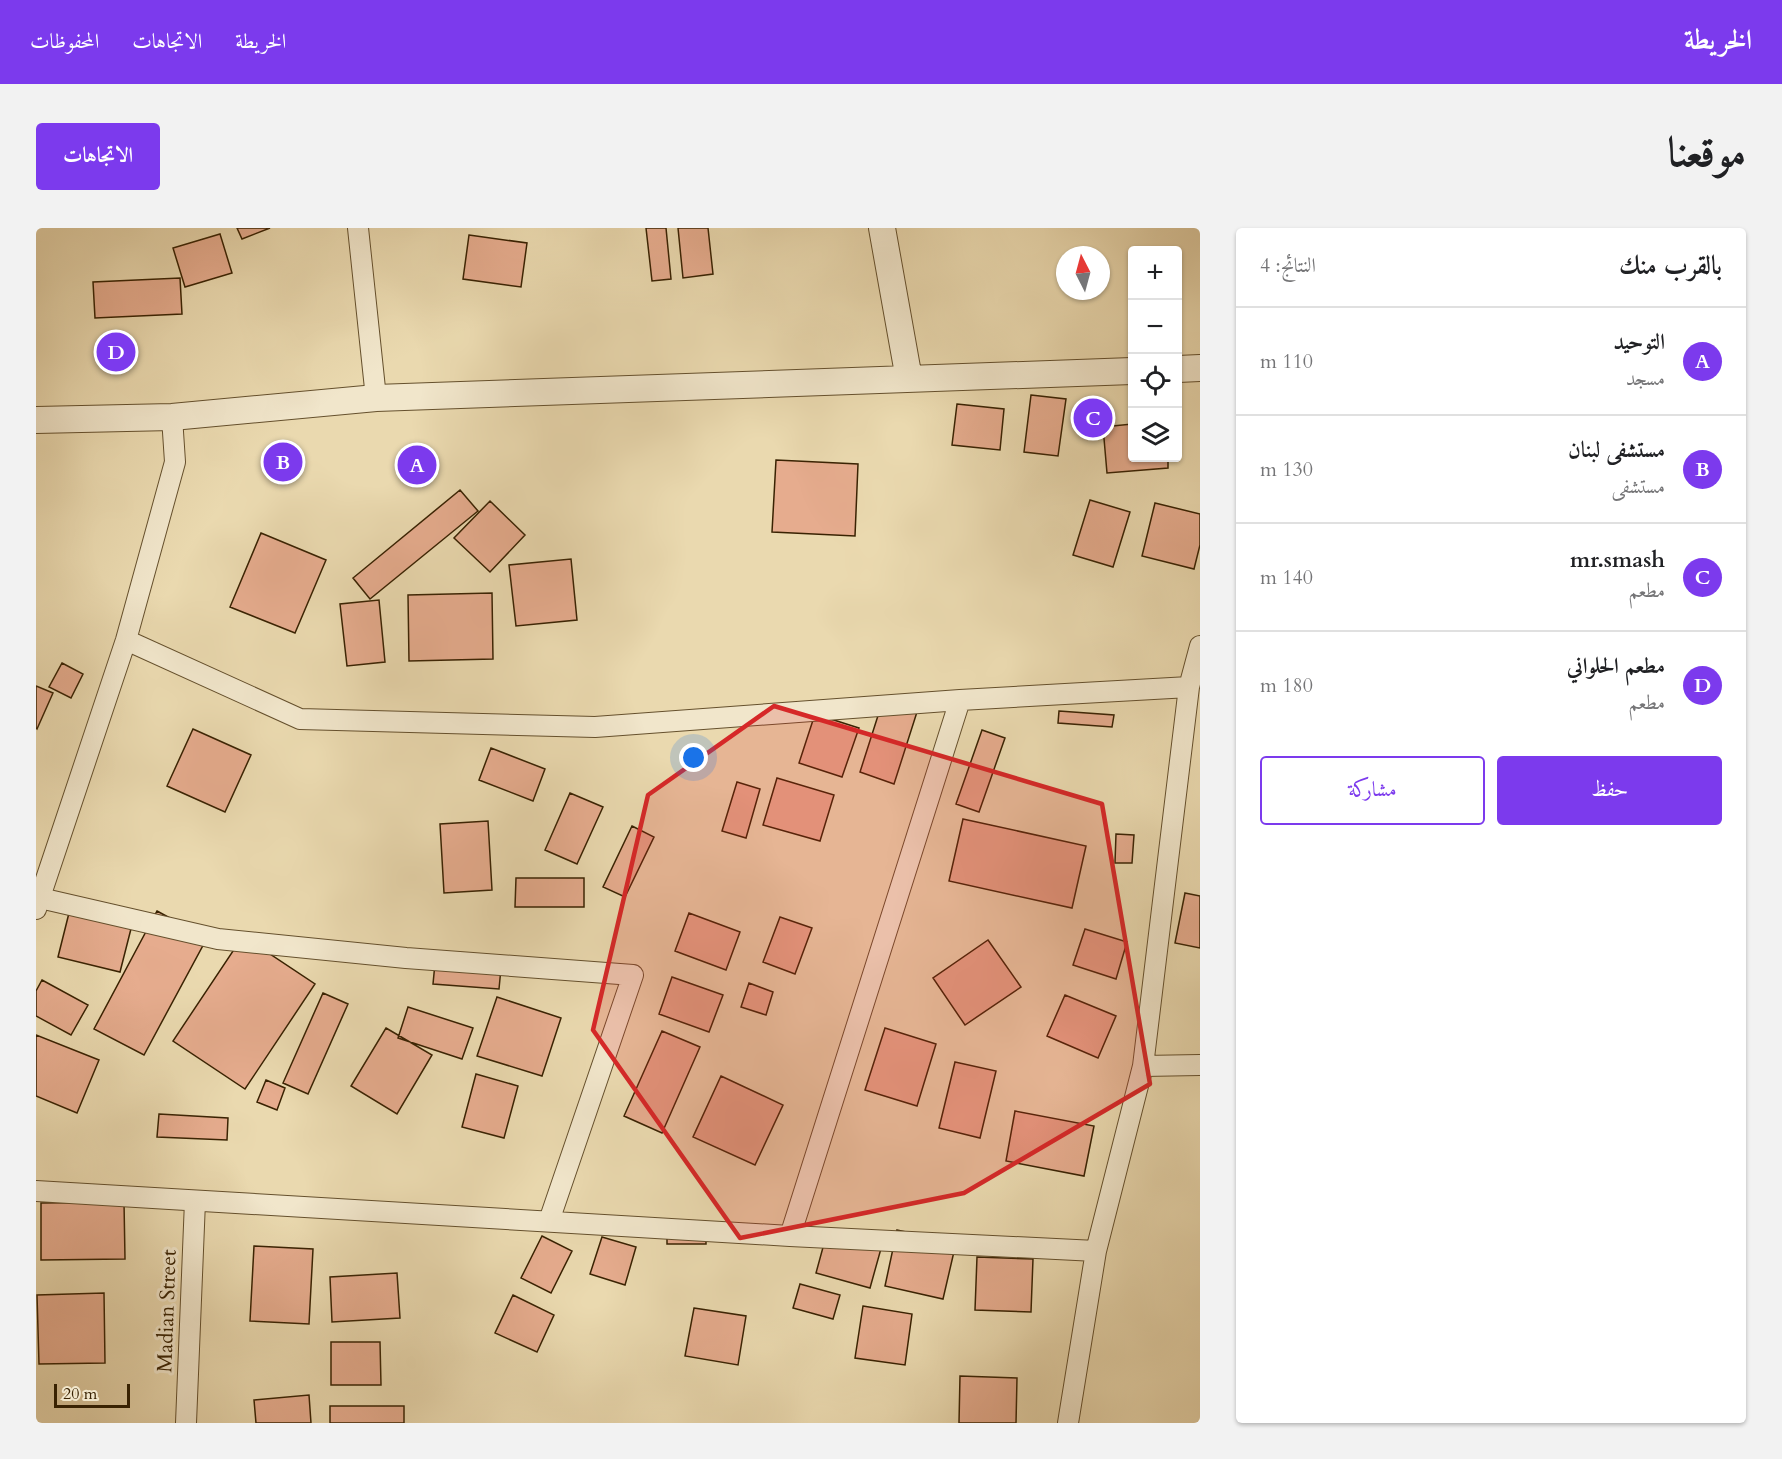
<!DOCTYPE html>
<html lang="ar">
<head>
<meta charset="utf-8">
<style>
	body { margin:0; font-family:Cardo,Amiri,serif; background:#f2f2f2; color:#202124; direction:rtl }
	.controls { position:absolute; right:18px; top:18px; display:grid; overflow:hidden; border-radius:6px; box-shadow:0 2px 4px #0004 }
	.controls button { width:54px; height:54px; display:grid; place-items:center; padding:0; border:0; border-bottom:2px solid #e0e0e0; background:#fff; color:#202124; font:30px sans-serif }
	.compass { position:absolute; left:1020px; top:18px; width:54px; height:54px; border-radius:50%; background:#fff; box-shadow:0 2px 4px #0004; rotate:354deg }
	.scale { position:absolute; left:18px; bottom:15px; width:76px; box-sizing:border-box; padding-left:6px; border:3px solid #392202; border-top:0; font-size:16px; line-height:21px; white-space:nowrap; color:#392202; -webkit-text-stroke:4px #f1e6cb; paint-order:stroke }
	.you { position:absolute; left:658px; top:530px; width:21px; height:21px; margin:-15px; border:4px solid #fff; border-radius:50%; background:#1a73e8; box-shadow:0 0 0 9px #1a73e833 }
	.badge { display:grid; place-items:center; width:39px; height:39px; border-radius:50%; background:#7c3aed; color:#fff; font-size:20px; font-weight:700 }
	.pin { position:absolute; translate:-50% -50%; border:3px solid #fff; box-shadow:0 2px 6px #0006 }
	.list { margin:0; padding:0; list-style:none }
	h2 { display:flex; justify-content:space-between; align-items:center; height:78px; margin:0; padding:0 24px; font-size:26px }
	h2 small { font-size:20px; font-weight:400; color:#757577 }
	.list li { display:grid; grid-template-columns:39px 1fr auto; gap:18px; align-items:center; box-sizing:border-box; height:108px; padding:0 24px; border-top:2px solid #e0e0e0 }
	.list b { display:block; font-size:22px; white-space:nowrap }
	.list p { margin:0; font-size:20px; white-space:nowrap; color:#757577 }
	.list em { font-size:20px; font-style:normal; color:#757577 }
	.actions { display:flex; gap:12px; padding:18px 24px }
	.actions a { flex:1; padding:14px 0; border:2px solid #7c3aed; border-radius:6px; text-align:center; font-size:21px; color:#7c3aed }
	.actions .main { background:#7c3aed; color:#fff }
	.icon { flex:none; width:33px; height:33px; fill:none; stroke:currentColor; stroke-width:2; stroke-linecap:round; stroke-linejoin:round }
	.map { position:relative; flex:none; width:1164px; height:1195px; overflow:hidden; direction:ltr; border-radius:6px }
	header { display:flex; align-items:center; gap:36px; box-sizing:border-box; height:84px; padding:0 30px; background:#7c3aed; color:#fff }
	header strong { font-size:28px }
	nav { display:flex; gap:33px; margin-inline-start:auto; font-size:21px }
	.intro { display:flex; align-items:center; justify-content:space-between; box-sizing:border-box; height:144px; padding:0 36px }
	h1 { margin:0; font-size:42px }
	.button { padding:15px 27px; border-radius:6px; background:#7c3aed; color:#fff; font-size:21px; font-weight:700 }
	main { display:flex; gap:36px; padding:0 36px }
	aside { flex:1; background:#fff; border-radius:6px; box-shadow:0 2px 4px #0004 }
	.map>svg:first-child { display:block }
	.building { fill:#e6ac8e; stroke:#392202; stroke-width:1.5 }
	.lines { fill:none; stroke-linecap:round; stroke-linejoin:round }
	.minor-casing { stroke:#65502d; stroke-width:22 }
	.tertiary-casing { stroke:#65502d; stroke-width:28 }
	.minor { stroke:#f1e6cb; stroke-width:20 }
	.tertiary { stroke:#f1e6cb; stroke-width:26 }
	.marked { fill:#d62828; fill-opacity:0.2; stroke:#d62828; stroke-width:4.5; stroke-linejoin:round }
	.labels { text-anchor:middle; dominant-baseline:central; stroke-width:6; stroke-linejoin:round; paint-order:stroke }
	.street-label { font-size:21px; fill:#392202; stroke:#f1e6cb }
</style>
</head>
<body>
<header>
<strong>الخريطة</strong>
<nav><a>الخريطة</a><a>الاتجاهات</a><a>المحفوظات</a></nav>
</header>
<div class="intro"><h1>موقعنا</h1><a class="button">الاتجاهات</a></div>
<main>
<aside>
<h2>بالقرب منك<small>النتائج: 4</small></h2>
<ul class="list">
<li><span class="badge">A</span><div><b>التوحيد</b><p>مسجد</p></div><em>110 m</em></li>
<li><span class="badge">B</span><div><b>مستشفى لبنان</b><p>مستشفى</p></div><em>130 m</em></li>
<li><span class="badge">C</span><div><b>mr.smash</b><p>مطعم</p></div><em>140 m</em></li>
<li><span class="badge">D</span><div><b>مطعم الحلواني</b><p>مطعم</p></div><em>180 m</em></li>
</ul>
<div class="actions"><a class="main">حفظ</a><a>مشاركة</a></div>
</aside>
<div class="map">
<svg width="1164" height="1195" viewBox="0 0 1164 1195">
	<rect width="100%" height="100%" fill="#ead9af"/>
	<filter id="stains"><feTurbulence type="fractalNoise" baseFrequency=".00333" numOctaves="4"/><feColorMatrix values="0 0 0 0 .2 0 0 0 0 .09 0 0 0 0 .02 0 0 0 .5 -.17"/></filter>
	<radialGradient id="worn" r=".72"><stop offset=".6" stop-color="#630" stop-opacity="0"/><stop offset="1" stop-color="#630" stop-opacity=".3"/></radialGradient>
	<path class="building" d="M201,0H234L206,11Z
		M610,0H630L635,51L616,53Z
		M642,0H672L677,46L647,50Z
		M184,6L196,45L149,59L137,20Z
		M433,7L491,15L485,59L427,51Z
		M144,50L146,86L59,90L57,54Z
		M995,167L1030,171L1022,228L988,224Z
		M921,176L968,181L964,222L916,217Z
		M1096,196V230H1132V240L1071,245L1067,199Z
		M740,232L822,236L819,308L736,304Z
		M424,262L442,283L334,371L317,350Z
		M1054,272L1094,284L1077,339L1037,327Z
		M454,273L489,307L454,344L418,310Z
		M1119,275L1164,286V317L1158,341L1106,328Z
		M225,305L290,332L259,405L194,379Z
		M535,331L541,392L480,398L473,337Z
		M456,365L457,431L373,433L372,367Z
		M343,372L349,434L311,438L304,376Z
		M26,435L47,446L35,470L13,459Z
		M0,458L17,465L1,501L0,500Z
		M847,472L881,484L858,556L824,544Z
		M1023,483L1078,487L1076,499L1022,495Z
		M779,486L823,500L806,549L763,535Z
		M157,501L215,527L189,584L131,558Z
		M946,502L969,510L943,584L920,576Z
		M455,520L509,541L497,573L443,552Z
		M741,550L798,567L784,613L727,597Z
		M701,554L724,561L710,610L686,603Z
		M534,565L567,579L541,636L509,622Z
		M927,591L1050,618L1036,680L913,653Z
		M452,593L456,662L408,665L404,596Z
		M596,598L618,609L589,669L567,659Z
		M1080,606L1098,607L1096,635H1079Z
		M480,650H548V679H479Z
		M1149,665L1164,668V720L1139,715Z
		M36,673L98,689L84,744L22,729Z
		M121,683L171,710L108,827L58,801Z
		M653,685L704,704L690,742L639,723Z
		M744,689L776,700L759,746L727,734Z
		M1049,701L1091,714L1080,751L1037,737Z
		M207,708L279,756L209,861L137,813Z
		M952,712L985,759L929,797L897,750Z
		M400,725L466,730L463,761L397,756Z
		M636,749L687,767L673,804L623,786Z
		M6,752L52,777L35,807L0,788V763Z
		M713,755L737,764L730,787L705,779Z
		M287,765L312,776L272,866L247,855Z
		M1029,767L1080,788L1062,830L1011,808Z
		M461,769L525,790L506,848L441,828Z
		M372,779L437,800L426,831L362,810Z
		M350,800L396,827L361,886L315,858Z
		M849,800L900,816L881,878L829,862Z
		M626,803L664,819L626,905L588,888Z
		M0,807L63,832L41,885L0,868Z
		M919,834L960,843L944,910L903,900Z
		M440,846L482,858L468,910L426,899Z
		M685,848L747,877L719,937L657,909Z
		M230,852L249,860L241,882L221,874Z
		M979,883L1058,898L1048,948L970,933Z
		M123,886L192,890L191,912L121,909Z
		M88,974L89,1031L5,1032V975Z
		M631,1000H670V1016H631Z
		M792,1001L846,1017L834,1060L780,1045Z
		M861,1002L920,1015L907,1071L849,1058Z
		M506,1008L536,1023L515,1065L485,1050Z
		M566,1009L600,1019L589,1057L554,1046Z
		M218,1018L277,1021L273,1096L214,1093Z
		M941,1029L997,1031L995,1084L939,1082Z
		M361,1045L364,1090L296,1094L294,1049Z
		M764,1056L804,1067L797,1091L757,1080Z
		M68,1065L69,1135L3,1136L1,1067Z
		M477,1067L518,1087L501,1124L459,1105Z
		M827,1078L876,1086L869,1137L819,1130Z
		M658,1080L710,1088L702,1137L649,1128Z
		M295,1114H344L345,1157H295Z
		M924,1148L981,1150L980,1195H923Z
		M273,1167L275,1195H220L218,1172Z
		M294,1178H368V1195H294Z"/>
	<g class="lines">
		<g class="minor-casing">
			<path id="minor" d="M322,0L340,170
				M90,412L264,491L559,499L924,472L1153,459
				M4,670L182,711L370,730L597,747L513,993
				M0,681L90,412L139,234L136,189
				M1107,838L1164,837
				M0,963L754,1008L1060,1023
				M754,1008L924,472
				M150,1195L159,973
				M1032,1195L1060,1023L1107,838L1153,459L1164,418"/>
		</g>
		<g class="tertiary-casing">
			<path id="tertiary" d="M846,0L873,151
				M1142,141L1164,140
				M0,192L136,189L340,170L1096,143"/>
		</g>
		<use href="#minor" class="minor"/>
		<use href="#tertiary" class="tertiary"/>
	</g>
	<path class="marked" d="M738,478L1066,576L1114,856L928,965L704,1010L557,802L612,567Z"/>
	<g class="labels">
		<g class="street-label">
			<text transform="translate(131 1083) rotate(-88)">Madian Street</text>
		</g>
	</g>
	<rect width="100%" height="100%" filter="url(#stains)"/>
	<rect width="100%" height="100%" fill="url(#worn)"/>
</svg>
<div class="controls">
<button>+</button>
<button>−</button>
<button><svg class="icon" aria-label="locate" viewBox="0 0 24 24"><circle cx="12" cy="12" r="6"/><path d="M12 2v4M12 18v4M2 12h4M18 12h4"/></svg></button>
<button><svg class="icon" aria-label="layers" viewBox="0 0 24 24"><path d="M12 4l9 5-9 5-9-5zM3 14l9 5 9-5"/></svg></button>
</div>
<svg class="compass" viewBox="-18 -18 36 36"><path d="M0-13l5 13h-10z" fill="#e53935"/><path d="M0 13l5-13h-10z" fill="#757577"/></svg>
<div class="scale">20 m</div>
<div class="you"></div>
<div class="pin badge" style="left:381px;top:237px">A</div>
<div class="pin badge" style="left:247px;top:234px">B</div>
<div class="pin badge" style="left:1057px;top:190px">C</div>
<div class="pin badge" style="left:80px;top:124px">D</div>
</div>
</main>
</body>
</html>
